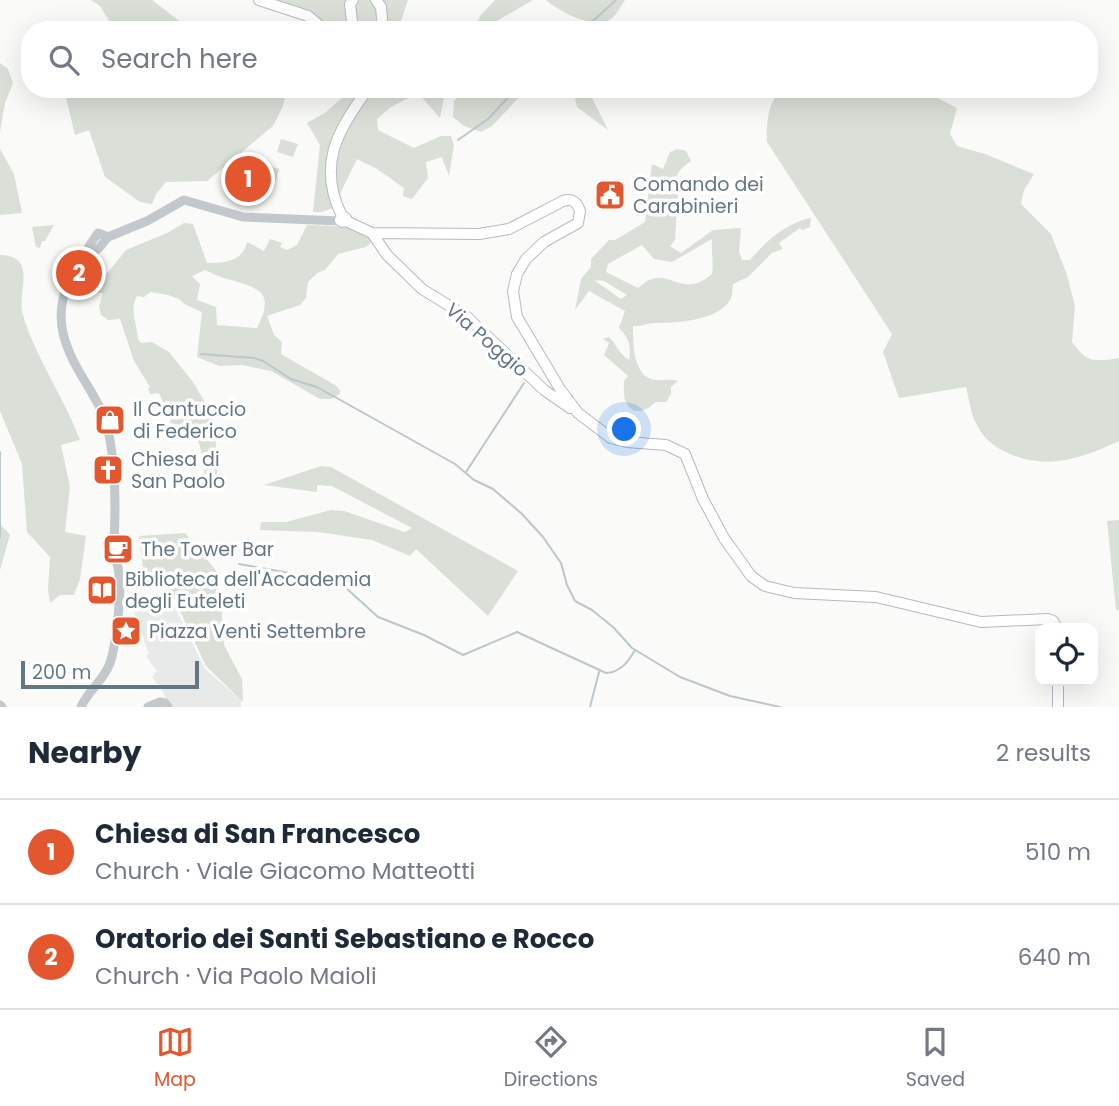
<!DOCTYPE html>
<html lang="en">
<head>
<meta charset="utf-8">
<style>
	body { margin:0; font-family:Poppins,sans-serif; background:#f2f2f3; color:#1f2937 }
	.controls { position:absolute; right:21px; bottom:21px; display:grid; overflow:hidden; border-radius:14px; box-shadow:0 7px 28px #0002 }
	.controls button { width:63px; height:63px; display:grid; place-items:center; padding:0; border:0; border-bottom:2px solid #e0e1e3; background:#fff; color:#1f2937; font:35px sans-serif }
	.scale { position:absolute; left:21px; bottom:18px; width:178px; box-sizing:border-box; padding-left:7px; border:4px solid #657683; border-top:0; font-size:19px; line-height:24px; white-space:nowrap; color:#657683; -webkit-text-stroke:5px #fff; paint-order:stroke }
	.you { position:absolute; left:625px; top:430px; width:24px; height:24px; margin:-18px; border:5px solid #fff; border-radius:50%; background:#1a73e8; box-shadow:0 0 0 10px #1a73e833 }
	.badge { display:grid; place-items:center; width:46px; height:46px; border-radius:50%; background:#e4572e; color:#fff; font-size:23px; font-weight:700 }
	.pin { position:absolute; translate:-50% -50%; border:4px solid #fff; box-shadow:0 2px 7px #0006 }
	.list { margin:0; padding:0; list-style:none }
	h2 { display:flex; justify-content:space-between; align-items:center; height:91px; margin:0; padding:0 28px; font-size:30px }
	h2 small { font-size:23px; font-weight:400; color:#747a83 }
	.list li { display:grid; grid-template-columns:46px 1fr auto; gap:21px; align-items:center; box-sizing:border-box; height:105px; padding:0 28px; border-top:2px solid #e0e1e3 }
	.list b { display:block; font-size:26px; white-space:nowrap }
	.list p { margin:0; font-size:23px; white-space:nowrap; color:#747a83 }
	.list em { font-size:23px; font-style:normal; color:#747a83 }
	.icon { flex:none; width:38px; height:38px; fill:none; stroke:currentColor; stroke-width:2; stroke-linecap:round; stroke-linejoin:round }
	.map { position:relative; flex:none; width:1119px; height:707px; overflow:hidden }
	.search { position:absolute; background:#fff; box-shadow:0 7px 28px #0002; left:21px; right:21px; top:21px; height:77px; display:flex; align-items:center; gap:18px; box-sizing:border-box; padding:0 24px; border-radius:28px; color:#747a83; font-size:26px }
	.sheet { height:301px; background:#fff }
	nav { display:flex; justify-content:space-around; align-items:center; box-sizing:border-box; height:98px; border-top:2px solid #e0e1e3; background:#fff; font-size:19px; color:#747a83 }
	nav a { display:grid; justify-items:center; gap:4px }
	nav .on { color:#e4572e }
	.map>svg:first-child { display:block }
	.built { fill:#e8e9e9 }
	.green { fill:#dadfd7; fill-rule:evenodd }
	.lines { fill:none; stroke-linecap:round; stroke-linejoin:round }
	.stream { stroke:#bbc7cb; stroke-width:2 }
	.major-casing { stroke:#b5babe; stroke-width:12 }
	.minor { stroke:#c3c8cc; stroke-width:9 }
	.major { stroke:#fff; stroke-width:10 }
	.labels { text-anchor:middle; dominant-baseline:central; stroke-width:7; stroke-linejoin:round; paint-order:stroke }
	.poi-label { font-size:19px; fill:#657683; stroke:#fff; text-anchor:start }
	.street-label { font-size:19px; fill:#657683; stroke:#fff }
</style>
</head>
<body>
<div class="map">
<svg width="1119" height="707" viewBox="0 0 1119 707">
	<rect width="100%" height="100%" fill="#fafaf8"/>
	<path class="built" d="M170,597L205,669L241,700V707H169L163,692L152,677L157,671L146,656L149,654L130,601L147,598L148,601H154Z"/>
	<path class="green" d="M91,0H152L191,30H115L100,6Z
		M275,0H408L398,30H328L302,9Z
		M495,0H533L495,22L491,30H474L480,16Z
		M546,0H625C621,6 617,14 612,18C596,32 559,11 546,0Z
		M0,63L8,69L13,83L5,103L0,132Z
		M64,89H283L286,91L283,106L273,126L207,181L166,182L156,194L152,204L140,202L105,177L89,130L75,135Z
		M352,89H432L444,98L440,118L418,93L391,107L377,119L378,130L414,148L441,136H451L454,145L449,176L442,157L426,162L428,178L412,199L403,196L404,188L377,169L357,159L333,208L322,212H313L320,145L307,123L325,113Z
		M464,89H527L492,126L481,132L464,126L453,117L454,101Z
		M573,89H590L589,92L608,130L577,107Z
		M782,89H920L957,108L950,134L957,146L985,154L1034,174L1024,190L1021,204L1051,234L1067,275L1075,306L1072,342C1087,363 1094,362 1119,358V441C1083,458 1046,471 1008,453C993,447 981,436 974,419C970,409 969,398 966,387L899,398L883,352L892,334L767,142C766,124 768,101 782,89Z
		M281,139L298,144L293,157L277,152Z
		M0,149L14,174L22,213L0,215Z
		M678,149L686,151L691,161C678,170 674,176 675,192H678L675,240L670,246L681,253L713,230L741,228L739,252L742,260H750C765,242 787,222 811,218L810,227L802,230L800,228L779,243L783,249L772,253L748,277L733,284C732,290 733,296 730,300C718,321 675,323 654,323C647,323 641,327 633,326C633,344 633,377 655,380C664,381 670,378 678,381L671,387V394L666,402H655C648,411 634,416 627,404C623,398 624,388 624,381L628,376L604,355L609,343L603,339L609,337C617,345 619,354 629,360C632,347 628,336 619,328L625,311L589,291L575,310L581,279L591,267V259L609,240H615L645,222L652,164L663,169L670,152ZM712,239C711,252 714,262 712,274C684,298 671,272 652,279C647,280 642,285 638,288L606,272L608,264L642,245L654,259L672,262ZM594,280L604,281L627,295L621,299Z
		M265,165L279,169L274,187L260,183Z
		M184,223L193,224L207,263C224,263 243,262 247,242L264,251L270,239L282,243L280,247L287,250L297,245L307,225C331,226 354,224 373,241L366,247L338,254L325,270L317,273L308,282L306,298L300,305L267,316L274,335L282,342L281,354L335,385L340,390V394L331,399H320L271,371L242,365L219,366L197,357L202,312L186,305L179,299L168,295L151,292L144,297L137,296C129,308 137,325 138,339L141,343L152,342L169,352L193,382L213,416L218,467L217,474L206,478L196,477L205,474C200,450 203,431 176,424L173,427L170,422L172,414L166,409L159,393L150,394L148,389L150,387L134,361L120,319L108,320L101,315L99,306L103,293H91L126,250L167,233ZM205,270C213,274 222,278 231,280C263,289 274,294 257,328L217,325L216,307L197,300L200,284L192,276Z
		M54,225L45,241H42L40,248L36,247L32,227Z
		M0,255C39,256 16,292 23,315C36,359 64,397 80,440L61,445L70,487L65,532L86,536L80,579L74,595H60L50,603L48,590L50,557L27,532L22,464L0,411Z
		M321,466L331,467L518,571L488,616L416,549L410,556L372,540L318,532L260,530L261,522H286L331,510L344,511L405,532L412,528L332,486L317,485V492L264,485Z
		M1119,520V610H1116L1107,521Z
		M0,524L10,535L0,570Z
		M185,533L219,574L224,645L242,679L243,702L206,666L164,577L145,584L139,536Z"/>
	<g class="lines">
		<path class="stream" d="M583,30L616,0
			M458,140L488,119L516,89
			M201,354L254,358L263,361L291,379L317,387L455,464L474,480L493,489L522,514L543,537L561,563L567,585L575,601L592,610L613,627L632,648L680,677L730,696L780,707
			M0,452V537
			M466,472L524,383
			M239,564L335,581L345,587L378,617L424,635L463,655L517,632L606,673C621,672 628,662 635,650
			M590,707L599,672"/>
		<g class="major-casing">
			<path id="major" d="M259,0L308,16L325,30
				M353,0L350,4L353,30
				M376,0L381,7L383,30
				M342,216L340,220L342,222L346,221L372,233L479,234L509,229L563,201C572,198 577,202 580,211L578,223L544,242L526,259L517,274L513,291L517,317L560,389L578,413L611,438L627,442L666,445L685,454L703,499L724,538L751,576L765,586L794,593L876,597L981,622L1048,619L1053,621L1057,628
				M346,218L342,216C317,166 337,130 368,89
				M372,233L387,255L422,289L466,316L544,390L570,408
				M1058,707V681"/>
		</g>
		<path class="minor" d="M108,237L147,221L184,200L243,217L340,221
			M81,261L99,248L108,237
			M0,705L2,707
			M81,707C88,691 104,680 110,663C116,646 120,602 120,584C120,570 114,556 114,542C116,504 116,467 108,430C103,409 91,392 80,373C45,314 63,284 98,233L108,237
			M148,707L160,702L165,703L168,707"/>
		<use href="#major" class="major"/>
	</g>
	<defs>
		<g id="civic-square" transform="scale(1.575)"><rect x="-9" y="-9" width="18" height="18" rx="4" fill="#e4572e" stroke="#fff"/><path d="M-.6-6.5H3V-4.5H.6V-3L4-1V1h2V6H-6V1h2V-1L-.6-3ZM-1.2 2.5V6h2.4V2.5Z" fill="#fff"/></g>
		<g id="shop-square" transform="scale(1.575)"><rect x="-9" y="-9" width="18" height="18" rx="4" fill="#e4572e" stroke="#fff"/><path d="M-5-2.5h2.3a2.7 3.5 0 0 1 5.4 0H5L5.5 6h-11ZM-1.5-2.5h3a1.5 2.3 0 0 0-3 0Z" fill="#fff"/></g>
		<g id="church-square" transform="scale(1.575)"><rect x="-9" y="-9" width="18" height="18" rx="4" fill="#e4572e" stroke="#fff"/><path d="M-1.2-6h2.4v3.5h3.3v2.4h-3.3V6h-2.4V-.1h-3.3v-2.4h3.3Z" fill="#fff"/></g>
		<g id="cafe-square" transform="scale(1.575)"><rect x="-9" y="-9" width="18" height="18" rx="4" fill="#e4572e" stroke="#fff"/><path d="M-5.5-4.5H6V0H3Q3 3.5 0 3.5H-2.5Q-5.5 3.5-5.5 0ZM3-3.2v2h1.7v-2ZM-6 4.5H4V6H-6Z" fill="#fff"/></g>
		<g id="library-square" transform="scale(1.575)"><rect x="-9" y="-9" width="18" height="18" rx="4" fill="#e4572e" stroke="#fff"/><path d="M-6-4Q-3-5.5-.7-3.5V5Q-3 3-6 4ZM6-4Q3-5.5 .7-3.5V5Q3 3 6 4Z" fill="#fff"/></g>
		<g id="sight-square" transform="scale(1.575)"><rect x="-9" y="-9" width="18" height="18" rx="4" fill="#e4572e" stroke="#fff"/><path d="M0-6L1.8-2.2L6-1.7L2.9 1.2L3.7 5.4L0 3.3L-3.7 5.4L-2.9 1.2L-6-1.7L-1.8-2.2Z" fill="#fff"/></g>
	</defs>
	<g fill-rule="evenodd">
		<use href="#civic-square" x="610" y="195"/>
		<use href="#shop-square" x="110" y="420"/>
		<use href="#church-square" x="108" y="470"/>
		<use href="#cafe-square" x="118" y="549"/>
		<use href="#library-square" x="102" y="590"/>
		<use href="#sight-square" x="126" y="631"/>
	</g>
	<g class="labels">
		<g class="poi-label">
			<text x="633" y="184">Comando dei<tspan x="633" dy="22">Carabinieri</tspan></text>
			<text x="133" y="409">Il Cantuccio<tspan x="133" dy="22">di Federico</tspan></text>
			<text x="131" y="459">Chiesa di<tspan x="131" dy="22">San Paolo</tspan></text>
			<text x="141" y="549">The Tower Bar</text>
			<text x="125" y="579">Biblioteca dell'Accademia<tspan x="125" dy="22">degli Euteleti</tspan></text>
			<text x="149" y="631">Piazza Venti Settembre</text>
		</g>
		<g class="street-label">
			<text transform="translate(487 340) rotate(41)">Via Poggio</text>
		</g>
	</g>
</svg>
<div class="controls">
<button><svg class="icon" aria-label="locate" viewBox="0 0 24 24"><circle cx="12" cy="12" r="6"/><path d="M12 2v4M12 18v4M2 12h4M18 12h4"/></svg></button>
</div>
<div class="scale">200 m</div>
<div class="you"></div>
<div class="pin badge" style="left:248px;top:179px">1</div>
<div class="pin badge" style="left:79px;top:273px">2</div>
<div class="search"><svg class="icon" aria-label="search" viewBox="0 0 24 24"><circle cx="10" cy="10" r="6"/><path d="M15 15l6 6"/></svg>Search here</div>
</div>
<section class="sheet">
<h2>Nearby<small>2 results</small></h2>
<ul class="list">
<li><span class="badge">1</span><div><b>Chiesa di San Francesco</b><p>Church · Viale Giacomo Matteotti</p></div><em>510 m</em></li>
<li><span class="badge">2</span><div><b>Oratorio dei Santi Sebastiano e Rocco</b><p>Church · Via Paolo Maioli</p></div><em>640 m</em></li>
</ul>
</section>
<nav>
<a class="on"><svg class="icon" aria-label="map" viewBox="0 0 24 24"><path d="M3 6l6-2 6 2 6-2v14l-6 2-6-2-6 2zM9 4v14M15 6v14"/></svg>Map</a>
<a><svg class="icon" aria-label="directions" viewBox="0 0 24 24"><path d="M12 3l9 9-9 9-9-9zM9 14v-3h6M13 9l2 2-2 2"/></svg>Directions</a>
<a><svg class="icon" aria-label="saved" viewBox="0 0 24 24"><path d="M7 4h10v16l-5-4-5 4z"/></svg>Saved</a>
</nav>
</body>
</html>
